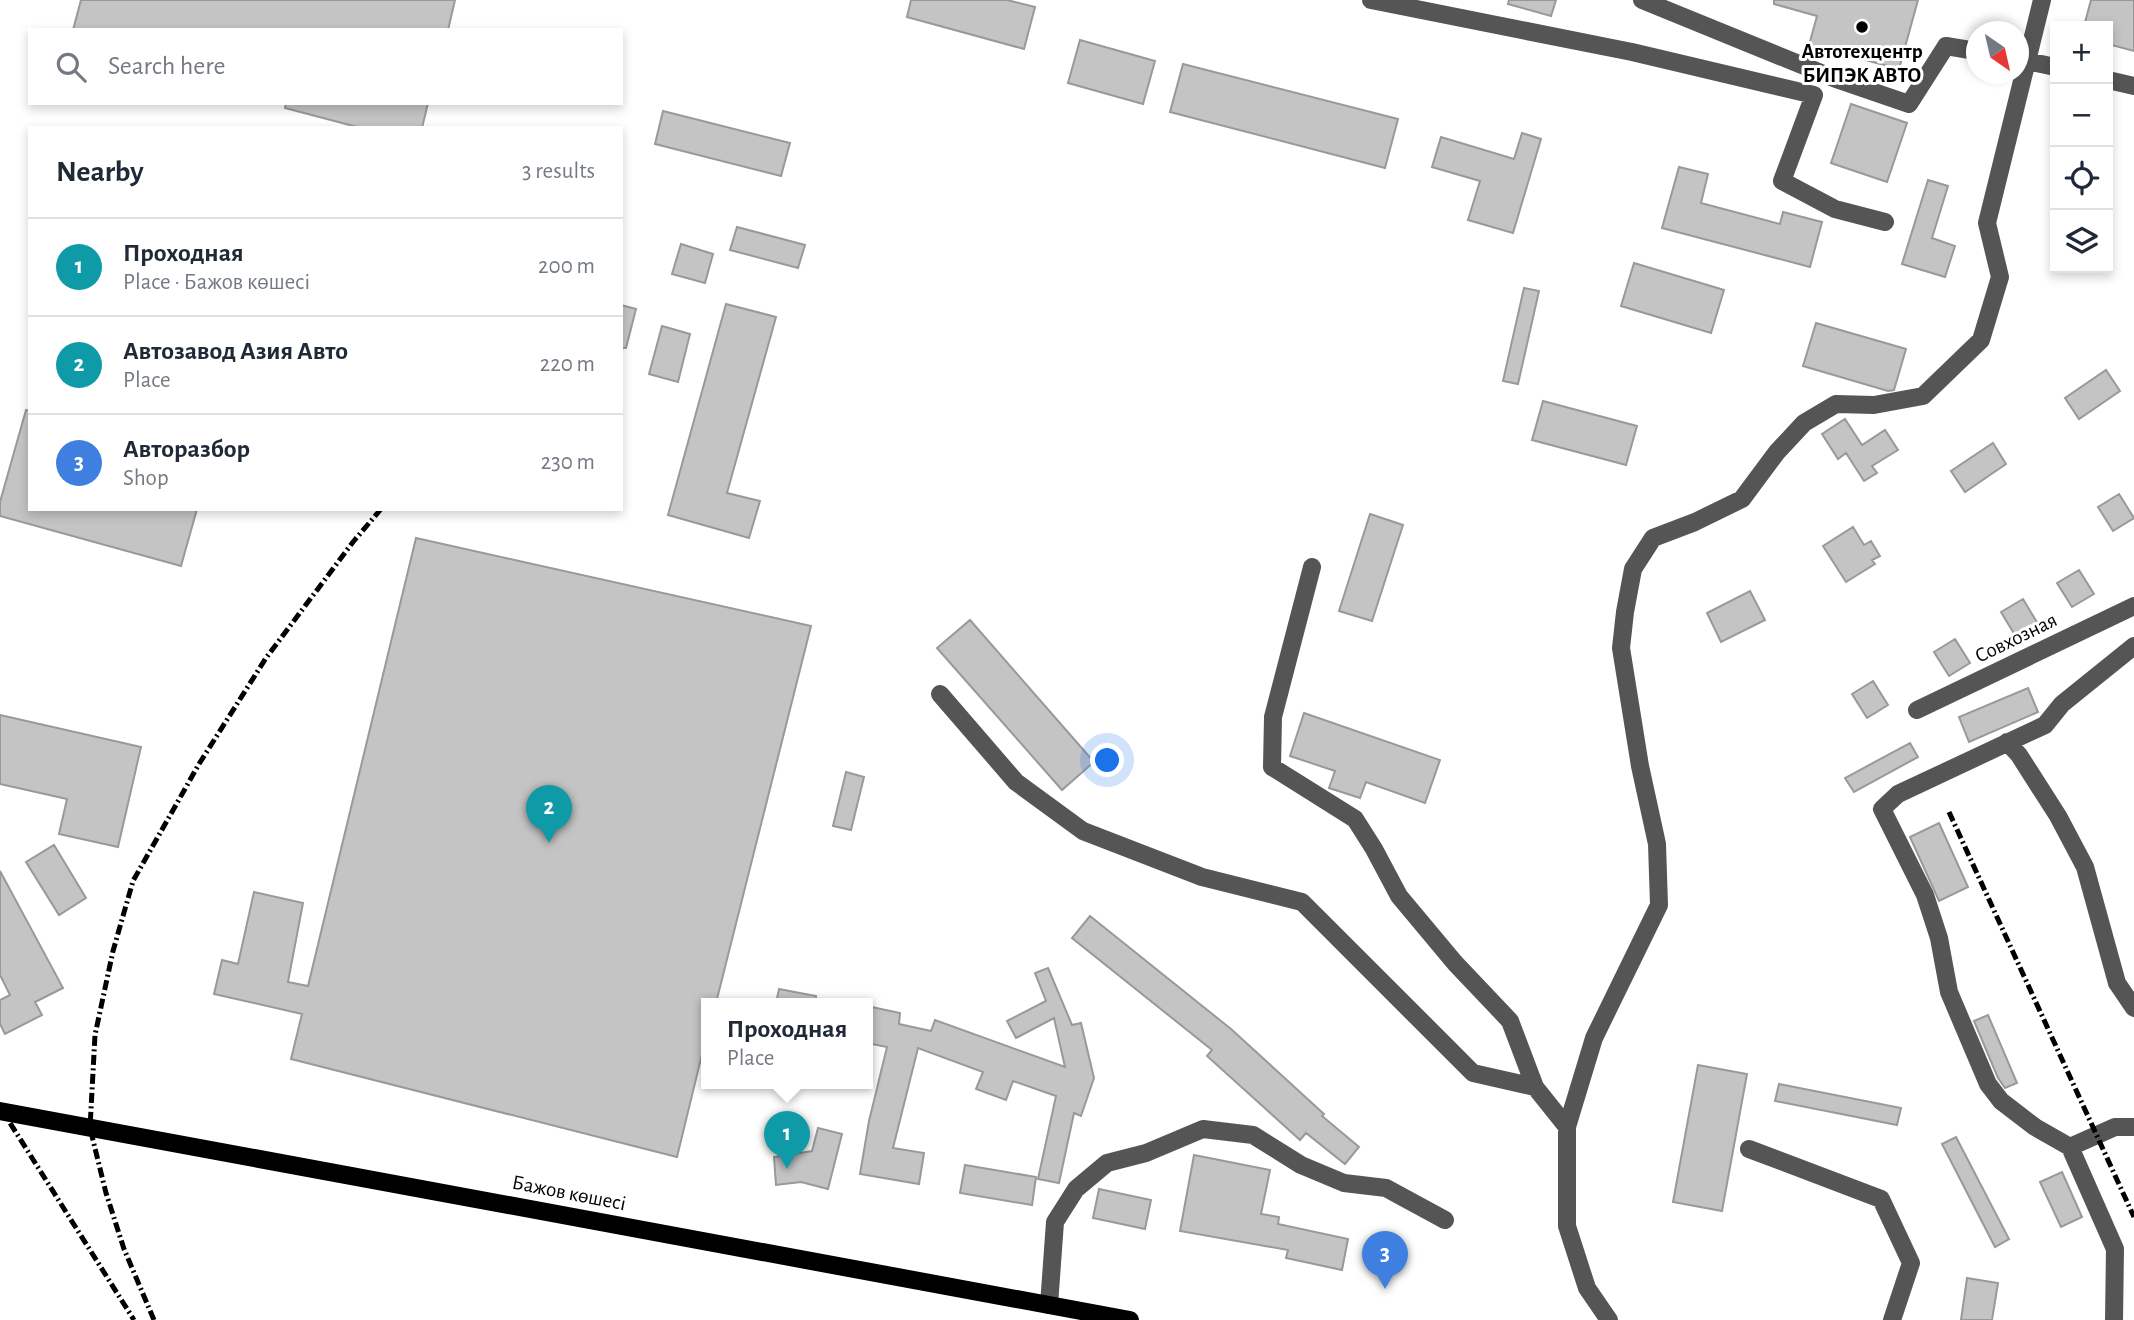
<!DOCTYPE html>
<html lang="en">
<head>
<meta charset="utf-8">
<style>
	body { margin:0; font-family:"Alegreya Sans",sans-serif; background:#f2f2f3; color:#1f2937 }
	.controls { position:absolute; right:21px; top:21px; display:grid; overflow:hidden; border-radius:0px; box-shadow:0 4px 10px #0003 }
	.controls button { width:63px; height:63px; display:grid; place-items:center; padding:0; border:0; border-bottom:2px solid #e0e1e3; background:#fff; color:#1f2937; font:35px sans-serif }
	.compass { position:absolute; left:1966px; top:21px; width:63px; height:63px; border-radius:50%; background:#fff; box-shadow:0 4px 10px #0003; rotate:146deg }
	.you { position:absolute; left:1108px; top:761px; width:24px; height:24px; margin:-18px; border:5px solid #fff; border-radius:50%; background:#1a73e8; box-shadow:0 0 0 10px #1a73e833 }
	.badge { display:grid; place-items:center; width:46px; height:46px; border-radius:50%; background:#000; color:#fff; font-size:23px; font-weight:700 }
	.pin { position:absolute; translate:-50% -58px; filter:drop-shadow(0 2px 4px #0008) }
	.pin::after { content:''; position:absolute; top:37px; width:24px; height:21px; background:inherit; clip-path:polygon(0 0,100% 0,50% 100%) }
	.popup { position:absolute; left:701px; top:998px; width:172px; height:91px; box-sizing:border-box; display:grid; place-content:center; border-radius:0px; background:#fff; filter:drop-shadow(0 2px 5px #0005); font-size:23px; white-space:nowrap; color:#747a83 }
	.popup b { font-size:26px; color:#1f2937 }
	.popup::after { content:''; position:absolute; left:50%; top:100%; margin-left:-14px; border:14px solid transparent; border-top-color:#fff }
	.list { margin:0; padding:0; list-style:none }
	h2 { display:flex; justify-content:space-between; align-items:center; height:91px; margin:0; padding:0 28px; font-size:30px }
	h2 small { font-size:23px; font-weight:400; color:#747a83 }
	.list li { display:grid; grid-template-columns:46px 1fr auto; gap:21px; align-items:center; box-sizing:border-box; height:98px; padding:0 28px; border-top:2px solid #e0e1e3 }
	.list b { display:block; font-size:26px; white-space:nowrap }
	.list p { margin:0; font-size:23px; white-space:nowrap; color:#747a83 }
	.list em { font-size:23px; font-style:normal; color:#747a83 }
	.icon { flex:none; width:38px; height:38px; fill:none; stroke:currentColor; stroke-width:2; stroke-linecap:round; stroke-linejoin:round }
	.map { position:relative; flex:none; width:2134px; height:1320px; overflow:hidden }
	.search { position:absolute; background:#fff; box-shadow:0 4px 10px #0003; left:28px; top:28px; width:595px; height:77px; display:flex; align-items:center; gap:18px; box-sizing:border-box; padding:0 24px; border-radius:0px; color:#747a83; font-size:26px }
	.panel { position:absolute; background:#fff; box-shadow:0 4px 10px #0003; left:28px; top:126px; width:595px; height:385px; border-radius:0px }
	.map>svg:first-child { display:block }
	.building { fill:#c4c4c4; stroke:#999; stroke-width:2 }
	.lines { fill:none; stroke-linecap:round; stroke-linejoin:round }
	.minor { stroke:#555; stroke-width:18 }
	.major { stroke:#000; stroke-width:18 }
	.rail { stroke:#000; stroke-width:5; stroke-dasharray:10 3.5 2 3.5; stroke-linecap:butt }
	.poi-dot { fill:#000; stroke:#fff; stroke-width:2.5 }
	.labels { text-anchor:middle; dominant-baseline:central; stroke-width:6; stroke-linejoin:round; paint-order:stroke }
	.poi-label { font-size:21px; font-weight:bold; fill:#000; stroke:#fff }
	.street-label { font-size:21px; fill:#000; stroke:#fff }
</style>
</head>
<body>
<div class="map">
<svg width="2134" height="1320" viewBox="0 0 2134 1320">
	<rect width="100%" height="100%" fill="#fff"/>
	<path class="building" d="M81,0H455L448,30H73Z
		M911,0H1007L1035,7L1024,49L907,17Z
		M1509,0H1556L1551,16L1508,4Z
		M1774,0H1918L1899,69L1809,45L1817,16L1774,4Z
		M2091,0H2134V51L2108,44V26H2084Z
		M1080,40L1155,61L1143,104L1068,83Z
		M1183,64L1398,119L1385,168L1170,112Z
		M286,103H428L422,128H361L285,108Z
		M1851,104L1907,123L1887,182L1831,163Z
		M663,111L790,143L781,176L655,144Z
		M1522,133L1541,139L1513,233L1468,220L1480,181L1432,167L1441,137L1514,159Z
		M1679,167L1708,174L1701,203L1780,224L1783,212L1822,222L1810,267L1662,228Z
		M1928,180L1948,186L1932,238L1955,246L1945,277L1902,264Z
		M737,227L805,245L798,268L730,250Z
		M681,244L713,254L705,283L672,274Z
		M1634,263L1724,290L1711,333L1621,306Z
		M1524,288L1539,291L1518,384L1503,381Z
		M726,304L776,317L727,493L760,501L749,538L668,515Z
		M621,305L636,309L626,348H621Z
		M1816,323L1906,349L1894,390L1888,391L1803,366Z
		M662,326L690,334L678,382L649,374Z
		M2106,370L2120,391L2079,419L2065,398Z
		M1543,401L1637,426L1626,465L1532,440Z
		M26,410L30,411V509H197L181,566L0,516V502Z
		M1845,419L1862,445L1885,430L1898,450L1872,466L1877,473L1864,481L1846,453L1838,459L1822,434Z
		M1993,443L2006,464L1965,492L1951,471Z
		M2119,494L2134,518L2113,531L2098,507Z
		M1370,514L1403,525L1372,621L1339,611Z
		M1853,527L1864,545L1871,541L1880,556L1872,560L1875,564L1846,582L1823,546Z
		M416,538L811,626L716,1003H706V1038L677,1157L291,1059L302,1014L214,994L222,960L238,964L254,892L303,903L288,982L308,986Z
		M2079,570L2094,594L2072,607L2057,583Z
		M1750,591L1765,620L1721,642L1707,613Z
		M2023,599L2038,624L2016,637L2001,612Z
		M970,620L1094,762L1062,790L937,648Z
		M1955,639L1970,663L1949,676L1934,652Z
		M1873,681L1888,705L1867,718L1852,694Z
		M2028,688L2038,712L1969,742L1959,717Z
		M1304,713L1440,760L1425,803L1366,782L1360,798L1329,788L1335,771L1290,756Z
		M0,715L141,747L118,847L59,834L67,799L0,784Z
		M1910,743L1918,757L1854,792L1845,778Z
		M846,772L864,777L851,830L833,826Z
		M1939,823L1968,887L1939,901L1910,837Z
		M54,845L86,898L59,915L26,862Z
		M0,871L63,988L35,1002L42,1015L5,1034L0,1024V1000L10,995L0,975Z
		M1090,916L1231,1029L1324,1114L1322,1116L1359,1147L1345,1164L1306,1133L1300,1140L1207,1056L1212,1050L1072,938Z
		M1048,968L1072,1025L1081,1023L1094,1078L1081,1116L1074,1113L1059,1183L1038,1179L1056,1096L1013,1081L1006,1100L976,1089L983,1072L918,1048L893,1148L924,1153L919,1184L860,1174L869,1121L887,1047L867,1043V1006L900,1013L899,1024L931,1031L935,1020L1065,1067L1054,1018L1016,1038L1007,1021L1046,1001L1035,973Z
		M779,989L816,996V1003H776Z
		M1988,1015L2017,1083L2005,1088L1998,1078L1974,1021Z
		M1698,1065L1747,1074L1722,1211L1673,1202Z
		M1779,1084L1901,1108L1897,1125L1775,1101Z
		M818,1128L842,1134L828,1189L801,1182L776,1185L774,1157L812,1151Z
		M1956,1137L2009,1239L1995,1247L1942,1144Z
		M1194,1155L1270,1170L1261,1214L1279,1217L1278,1224L1348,1239L1342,1270L1286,1258L1288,1250L1180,1231Z
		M965,1165L1036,1177L1032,1205L960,1193Z
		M2062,1172L2082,1217L2061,1227L2040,1182Z
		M1099,1189L1151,1200L1145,1229L1093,1218Z
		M1967,1278L1998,1283L1992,1320H1961Z"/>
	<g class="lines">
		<path class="minor" d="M1371,0L1632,52L1814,95L1782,181L1835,209L1885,222
			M1642,0L1836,79L1909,104L1946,46L1976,51
			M2018,59L2055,67
			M2108,80L2134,86
			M1312,567L1273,717L1272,767L1355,819L1374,849L1399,896L1455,963L1510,1021L1535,1087L1567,1127
			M940,694L1016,782L1083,831L1202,877L1302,902L1473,1073L1535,1087
			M1917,710L2134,606
			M2007,742L2019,755L2058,816L2085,867L2117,983L2134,1008
			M2070,1147L2035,1127L2001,1101L1988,1084L1949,992L1939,938L1925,895L1882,809L1898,794L2045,725L2062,704L2134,646
			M1749,1149L1881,1199L1911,1263L1892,1320
			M1049,1305L1055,1222L1076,1189L1107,1163L1146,1153L1203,1129L1253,1135L1301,1165L1344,1183L1386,1188L1445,1220
			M1609,1320L1587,1288L1567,1226V1127L1594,1038L1659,905L1657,844L1640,766L1621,648L1625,612L1633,569L1653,538L1695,522L1742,499L1777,452L1804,423L1836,404L1874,405L1923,396L1981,340L2000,277L1987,223L2042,0
			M2114,1320L2115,1249L2070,1147L2115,1127H2134"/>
		<path class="major" d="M0,1111L1130,1320"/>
		<path class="rail" d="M1949,812L2134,1217
			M0,1107L134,1320
			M154,1320L124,1249L106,1193L90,1128L95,1035L113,951L133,881L199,764L266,658L353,542L381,509"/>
	</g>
	<circle class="poi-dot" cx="1862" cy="27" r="7"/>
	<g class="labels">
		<g class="poi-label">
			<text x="1862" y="51">Автотехцентр<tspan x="1862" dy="24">БИПЭК АВТО</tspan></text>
		</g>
		<g class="street-label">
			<text transform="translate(2016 638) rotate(-26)">Совхозная</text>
			<text transform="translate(569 1193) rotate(11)">Бажов көшесі</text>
		</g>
	</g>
</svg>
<div class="controls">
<button>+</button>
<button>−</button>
<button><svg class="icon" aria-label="locate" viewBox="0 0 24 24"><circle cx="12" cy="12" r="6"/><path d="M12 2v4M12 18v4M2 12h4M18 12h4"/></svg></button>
<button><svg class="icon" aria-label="layers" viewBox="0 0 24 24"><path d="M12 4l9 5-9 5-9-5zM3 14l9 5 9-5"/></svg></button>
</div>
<svg class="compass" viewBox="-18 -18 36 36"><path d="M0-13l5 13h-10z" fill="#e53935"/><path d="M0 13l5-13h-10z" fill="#747a83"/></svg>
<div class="you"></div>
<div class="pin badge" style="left:787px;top:1169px;background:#0f9aa8">1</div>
<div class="popup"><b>Проходная</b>Place</div>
<div class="pin badge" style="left:549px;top:843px;background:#0f9aa8">2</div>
<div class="pin badge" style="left:1385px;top:1289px;background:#3f7fe0">3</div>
<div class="search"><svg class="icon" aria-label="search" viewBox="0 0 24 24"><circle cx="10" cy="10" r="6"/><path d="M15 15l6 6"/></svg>Search here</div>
<section class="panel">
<h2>Nearby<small>3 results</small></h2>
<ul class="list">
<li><span class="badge" style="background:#0f9aa8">1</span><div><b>Проходная</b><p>Place · Бажов көшесі</p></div><em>200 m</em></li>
<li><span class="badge" style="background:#0f9aa8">2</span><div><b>Автозавод Азия Авто</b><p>Place</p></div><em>220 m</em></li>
<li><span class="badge" style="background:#3f7fe0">3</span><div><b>Авторазбор</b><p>Shop</p></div><em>230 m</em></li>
</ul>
</section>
</div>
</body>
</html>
